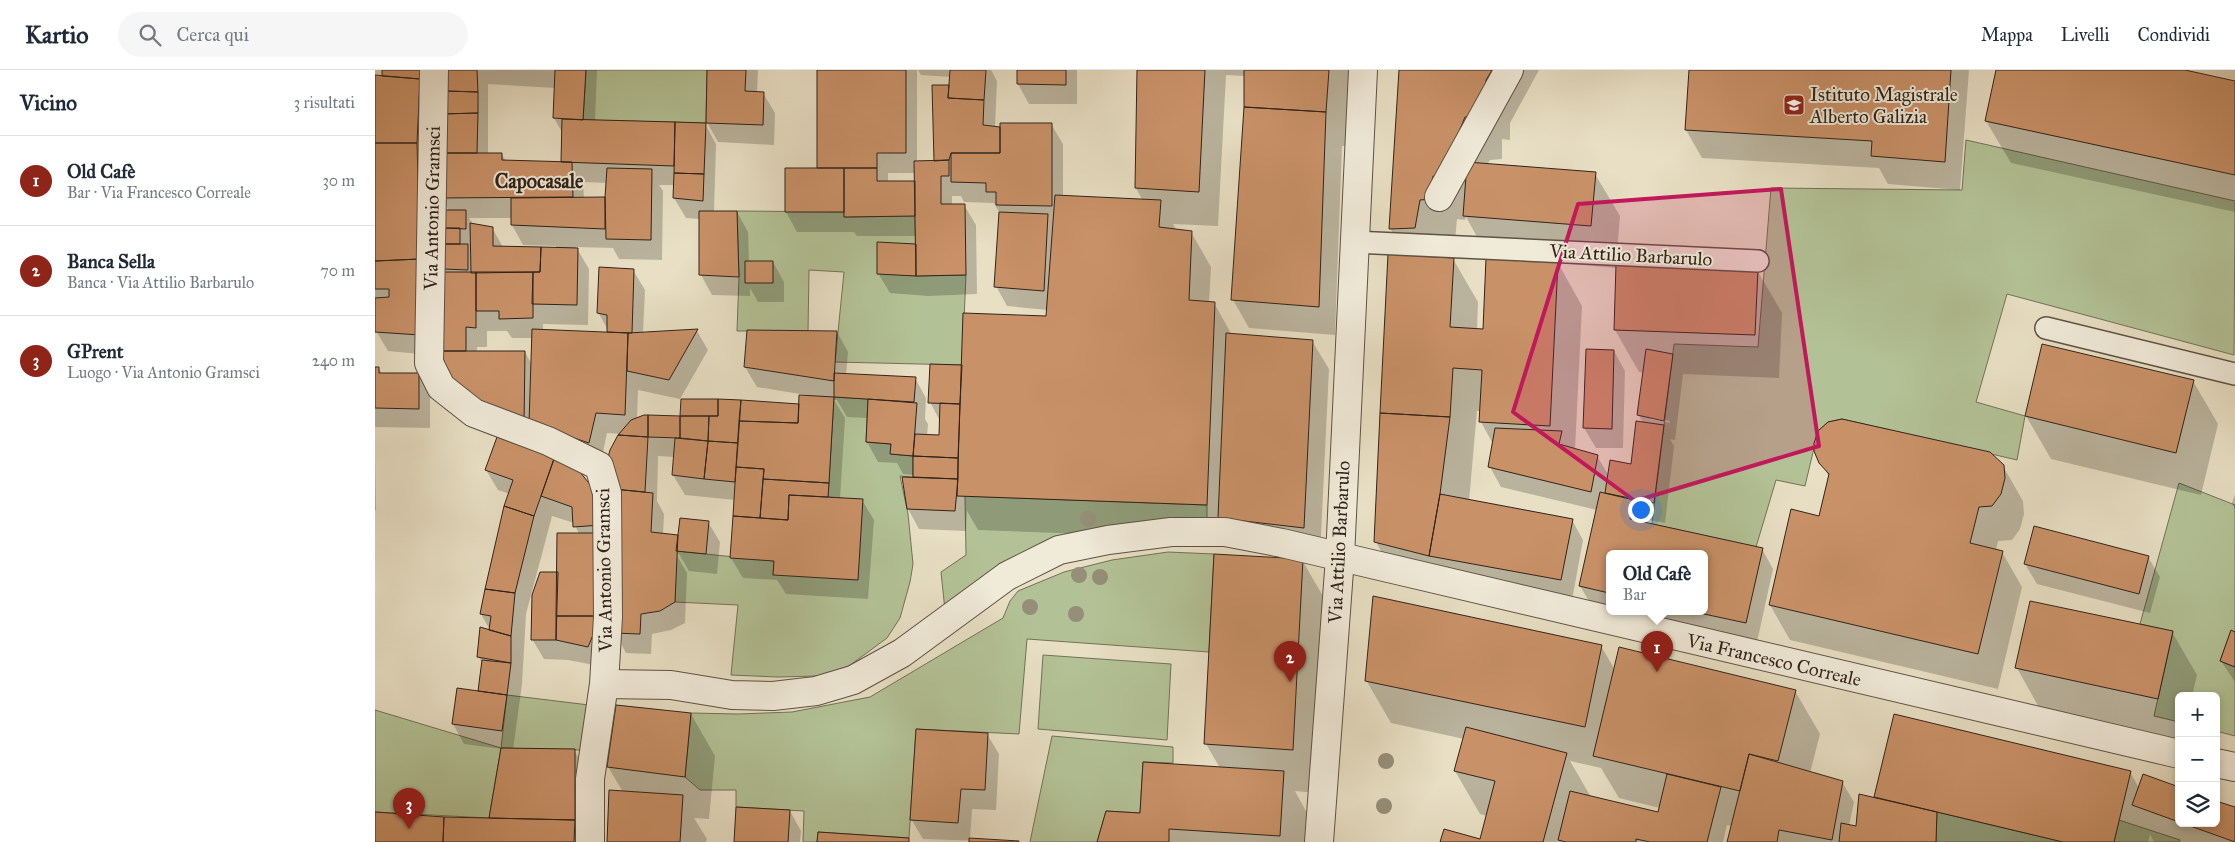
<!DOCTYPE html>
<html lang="it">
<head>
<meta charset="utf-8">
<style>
	body { margin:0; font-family:"IM FELL Great Primer",serif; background:#f6f6f7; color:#1f2937 }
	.controls { position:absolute; right:15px; bottom:15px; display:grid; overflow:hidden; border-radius:8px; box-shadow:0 2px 8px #0003 }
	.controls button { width:45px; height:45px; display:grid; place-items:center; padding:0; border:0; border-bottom:1px solid #e0e1e3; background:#fff; color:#1f2937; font:25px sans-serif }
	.you { position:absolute; left:1265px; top:439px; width:18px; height:18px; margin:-12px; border:4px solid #fff; border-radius:50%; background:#1a73e8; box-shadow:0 0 0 8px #1a73e833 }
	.badge { display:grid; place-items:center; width:32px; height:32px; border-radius:50%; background:#8f2418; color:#fff; font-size:16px; font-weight:700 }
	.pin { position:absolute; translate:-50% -41px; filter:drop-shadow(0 1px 2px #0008) }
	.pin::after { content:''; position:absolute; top:26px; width:18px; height:15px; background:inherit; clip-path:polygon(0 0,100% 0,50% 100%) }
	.popup { position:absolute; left:1231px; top:480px; width:102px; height:65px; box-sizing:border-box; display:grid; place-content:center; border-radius:8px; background:#fff; filter:drop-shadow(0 1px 4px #0005); font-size:16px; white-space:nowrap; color:#747a83 }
	.popup b { font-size:19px; color:#1f2937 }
	.popup::after { content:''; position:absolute; left:50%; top:100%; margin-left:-10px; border:10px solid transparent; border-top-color:#fff }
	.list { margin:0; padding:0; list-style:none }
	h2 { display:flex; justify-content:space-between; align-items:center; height:65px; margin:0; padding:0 20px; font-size:21px }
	h2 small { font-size:16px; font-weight:400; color:#747a83 }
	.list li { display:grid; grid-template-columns:32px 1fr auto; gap:15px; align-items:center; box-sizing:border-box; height:90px; padding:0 20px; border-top:1px solid #e0e1e3 }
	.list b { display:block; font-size:19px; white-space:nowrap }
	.list p { margin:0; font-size:16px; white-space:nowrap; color:#747a83 }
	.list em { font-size:16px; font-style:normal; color:#747a83 }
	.icon { flex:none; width:28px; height:28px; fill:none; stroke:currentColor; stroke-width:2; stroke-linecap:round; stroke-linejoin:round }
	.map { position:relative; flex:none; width:1860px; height:772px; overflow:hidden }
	header { display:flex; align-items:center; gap:30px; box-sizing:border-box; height:70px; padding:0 25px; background:#fff; border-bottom:1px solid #e0e1e3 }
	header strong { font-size:24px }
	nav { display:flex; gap:28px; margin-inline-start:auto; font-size:18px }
	.search { width:350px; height:45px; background:#f6f6f7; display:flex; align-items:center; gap:12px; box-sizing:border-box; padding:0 18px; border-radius:28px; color:#747a83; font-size:19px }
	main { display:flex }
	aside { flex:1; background:#fff }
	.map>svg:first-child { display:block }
	.green { fill:#b3c296; stroke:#727258 }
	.shadow { fill:#0003; fill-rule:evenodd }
	.building { fill:#c99168; stroke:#30231a }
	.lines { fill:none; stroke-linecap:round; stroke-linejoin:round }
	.service-casing { stroke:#5e5244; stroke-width:24 }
	.minor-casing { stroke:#5e5244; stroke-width:30 }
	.tertiary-casing { stroke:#5e5244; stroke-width:30 }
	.service { stroke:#f0ead9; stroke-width:21 }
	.minor { stroke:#f0ead9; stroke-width:28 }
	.tertiary { stroke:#f0ead9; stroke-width:28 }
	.tree { fill:#958e78 }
	.marked { fill:#c2185b; fill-opacity:0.2; stroke:#c2185b; stroke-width:4; stroke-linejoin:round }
	.labels { text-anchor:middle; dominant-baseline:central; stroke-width:4; stroke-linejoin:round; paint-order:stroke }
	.poi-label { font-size:19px; fill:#30231a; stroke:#f0ead9; text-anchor:start }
	.street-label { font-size:19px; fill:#30231a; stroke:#f0ead9 }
	.neighbourhood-label { font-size:20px; font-weight:bold; fill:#30231a; stroke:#f0ead9 }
</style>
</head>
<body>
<header>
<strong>Kartio</strong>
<div class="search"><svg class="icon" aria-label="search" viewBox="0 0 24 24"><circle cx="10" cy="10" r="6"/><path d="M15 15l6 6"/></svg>Cerca qui</div>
<nav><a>Mappa</a><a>Livelli</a><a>Condividi</a></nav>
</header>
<main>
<aside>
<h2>Vicino<small>3 risultati</small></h2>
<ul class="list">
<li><span class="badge">1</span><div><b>Old Cafè</b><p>Bar · Via Francesco Correale</p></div><em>30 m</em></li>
<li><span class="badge">2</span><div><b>Banca Sella</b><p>Banca · Via Attilio Barbarulo</p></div><em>70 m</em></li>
<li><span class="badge">3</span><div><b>GPrent</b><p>Luogo · Via Antonio Gramsci</p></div><em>240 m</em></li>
</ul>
</aside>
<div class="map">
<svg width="1860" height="772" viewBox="0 0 1860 772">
	<rect width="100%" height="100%" fill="#e8dfc4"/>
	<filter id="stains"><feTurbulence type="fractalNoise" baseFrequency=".004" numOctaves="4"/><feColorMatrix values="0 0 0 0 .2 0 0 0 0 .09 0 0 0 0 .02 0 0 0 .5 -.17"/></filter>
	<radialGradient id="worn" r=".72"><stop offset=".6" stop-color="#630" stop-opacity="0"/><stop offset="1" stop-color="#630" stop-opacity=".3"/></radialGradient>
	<path class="green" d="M211,0H332L331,53L208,50Z
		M1591,70L1860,131L1859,285L1632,224L1601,332L1650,346L1642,390L1467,349L1453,352L1443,361L1430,416L1401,410L1381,477L1277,454L1299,274L1383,277L1396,118L1587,120Z
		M362,141L469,142V147L540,146L541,206L591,205L587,295L460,292L469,202L434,200L433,261H362L364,207Z
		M459,327L493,329L491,372L516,374V384L538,386V407L525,406L533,444L538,494L535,512L525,548L512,568L474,596L442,606L402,607L356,605L363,535L300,532L301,481L399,491L398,505L488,430L453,427Z
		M1804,413L1860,435V562L1856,561L1845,591L1860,597V666L1841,661V626H1804V652L1779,646L1798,562L1765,554Z
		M590,426L832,435V461L733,470L571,550L566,502L591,485Z
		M793,482L839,484L834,582L652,569L644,664L541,659L534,768L443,762L442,772H428L429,741L361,737V720H325L310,707L316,643L363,644L417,642L495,627L628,548L635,531L643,521L689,502L737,490Z
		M668,585L796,594L792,670L663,659Z
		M132,625L214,635L207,680L126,678L114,748L0,742V640L126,678Z
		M677,666L798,677V693L768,692L765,743L731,741L722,772H655Z
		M1562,742L1688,772H1561Z
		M1744,750L1805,770L1804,772H1739Z"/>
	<path class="shadow" d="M9,0H57L55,285L13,281L0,259V6L8,7Z
		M72,0H222L220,52L330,54L341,74L339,142H362L373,162L374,192H398L409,212V232H383L375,218V226L337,225L326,205L325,149L311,148L299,128L300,115H284L288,121L287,190L244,189L238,178L201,177L214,199L213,255L168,254V261L233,264V260L223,242L258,200L270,220L268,263L322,261L333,280L305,329L263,320L262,349L307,347L425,335L431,325L382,317L370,297L462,262L473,282L471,305L540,308L551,328L550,349L553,354L552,366L565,367V351L555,332L588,296L672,248L673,240L632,236L621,216L624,142L619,133L589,132L586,126H577V135H589L601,155L602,224L553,226L515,223L503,203L542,175V166H482L479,162H422L411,142L444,99V0H542V92H560L576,7L546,5L543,0H616L622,11L620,57L676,54L688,74V126L768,131L761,118L763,0H976L970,76H967L960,265L874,258L858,230L871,6L851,5L843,156L798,154L802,161L816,162L836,197L834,233H839L857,265L937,271L954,299L945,486L851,469L603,460L592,441L591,461L544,459L533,439L539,405L528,404L522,393L503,392L492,372L493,348L472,347L462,330H459L470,348L465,429L487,430L499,450L493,529L411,524L402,510L368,508L356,488L360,430L310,425L298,405L300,387L283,386L282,431L289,444L288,465L304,467L333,452L345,472L342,504L314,501L304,484H301L312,503L310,553L296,560L277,564L276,584L251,583L240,563L224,596L193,590L169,589L157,569L184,503L204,464L199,453L177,446L151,544L147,614L138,680H199L211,700V772H0V743L117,749L127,679L89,674L78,654L83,620L104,623L108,595L104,587L116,562L106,544L135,424L123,420L111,400L179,387L224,428L246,364L232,363L226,392L95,343L72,204L69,199L74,141L66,128ZM113,14L180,18L179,48L188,64L187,93L131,91L127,85L113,84ZM513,103H541V112H513ZM208,112L233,113L231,128H209ZM94,148H137V155L148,175L181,176V178L128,177L117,158L98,154ZM112,261H132L137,268H158L157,295L150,282H102V277H112Z
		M333,0H383L382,23H388L400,43L399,75L343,72L332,52Z
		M643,0H702V34H654L643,14Z
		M1025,0H1164L1135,53V70L1127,69V89L1115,90L1112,95L1220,104L1245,146L1241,195L1382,200L1407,243L1404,308L1308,304L1300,370L1295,369L1299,376L1290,453L1270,449L1269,454L1387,479L1398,499L1382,572L1238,541H1330V483H1234V540L1217,536L1205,516L1222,440L1126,417L1115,397L1118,374L1106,352V341H1102L1094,431L1197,450L1208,470L1197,530L1082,508L1078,528L1025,515L1001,472L1031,186L1015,158ZM1091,147L1115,190L1109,260H1102L1103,232L1078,189L1066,188L1069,172L1080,171L1082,149L1090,150ZM1183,193L1242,198L1240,260L1264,302L1269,303L1263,344L1268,353L1257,395L1234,406L1222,386L1200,380L1207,236ZM1275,346L1295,351V353L1275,349Z
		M1315,0H1594L1585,120L1513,114L1504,98L1327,88L1311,60Z
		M1622,0H1804L1860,12V142L1636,93L1611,51Z
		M1239,281L1250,301L1248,378H1221L1209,358Z
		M0,298H4L7,304H43L55,324V358L0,357Z
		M1818,311L1843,354L1826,425L1676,389L1651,346Z
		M0,387L1,440H0Z
		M1446,392L1628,396L1648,431L1649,444L1645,459L1637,470L1623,471L1621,480L1627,482L1647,517L1623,619L1415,570L1395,535L1445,448L1454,407Z
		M1860,424V439L1857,433Z
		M1773,487L1785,507L1775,543L1662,514L1650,494Z
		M927,490L952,533L942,723L920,721L933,745L931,772H723L845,698L831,674Z
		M1797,562L1822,605L1817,626H1804V670L1666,641L1642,598Z
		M1860,563V612L1846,591Z
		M1226,576L1240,600L1420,621L1445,664L1435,703L1467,712L1479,732L1474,756L1482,757L1502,729L1500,726L1755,702L1764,718H1804V753H1841L1860,739V772H1779L1775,764L1773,772H1353L1357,756L1352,755L1348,772H1067L1106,770L1112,746L1105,744L1080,701L1089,669L1016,653L991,610ZM1195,691L1226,698L1244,728L1285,738L1284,744L1216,727Z
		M316,644L340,686L334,749L319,748L332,769L331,772H233L248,722L233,697Z
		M612,664L624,684L621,740L597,739L595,769L640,772L548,769L536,749Z
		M415,741L426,761L425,772H361Z"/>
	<path class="building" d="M7,0H45V9L7,6Z
		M70,0H102L103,22L71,21Z
		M180,0H211L208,50L178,48Z
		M332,0H371L370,21L389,22L388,55L331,53Z
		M442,0H531V83H502V98H442Z
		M575,0H611L609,30L573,28Z
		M642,0H691V15L642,14Z
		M762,0H830L824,122L760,118Z
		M869,0H954L951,42L869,37Z
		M1024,0H1117L1111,10V28L1103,27V46L1090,47L1065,108L1058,106L1056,129L1045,130L1040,158L1014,159Z
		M1314,0H1576L1570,92L1496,86L1497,71L1310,60Z
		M1621,0H1810L1860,11V105L1610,51Z
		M0,5L45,9L42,73H0Z
		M557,15H574L573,28L609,30L608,55L625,57V83H576L574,90L559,91Z
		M71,21L103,22V43L66,44Z
		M869,37L951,42L944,237L856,230Z
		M103,43L102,83H67L66,44Z
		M187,49L300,52L299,96L186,92Z
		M300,52L331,53L329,104L299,103Z
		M625,53H677V136L621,135V122H611V113L576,112V83H625Z
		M0,73H42L45,189L0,191Z
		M67,83H127V90L197,92L198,127L65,128Z
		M574,90V106H566V134H590L591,205L541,206L539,91Z
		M1092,92L1221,102L1216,156L1088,146Z
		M232,98L277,99L276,170L231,169L230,127Z
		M410,98H469V142H410Z
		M469,98H502V111H540V146L469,147Z
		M299,103L329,104L328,131L298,128Z
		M680,125L786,130L784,157L817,161L814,230L840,232L832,435L582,426L588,243L671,246Z
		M230,127V159L136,155V128Z
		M69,140H91V159L69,158Z
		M324,141H362L364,207L324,205Z
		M624,142L673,144L669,221L619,217Z
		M95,153L118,157V176L166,177L165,202L96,203Z
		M69,158H85V174H69Z
		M502,172L541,174V206L502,204Z
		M69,174H93V200L68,199Z
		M166,177L203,178L202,235L157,234L158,202H165Z
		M1013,184L1079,188L1075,257L1108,259L1111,188L1183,192L1175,356L1104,352L1107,300L1078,298L1075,347L1005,343Z
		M45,189V265L0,262V228L14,227V219H0V191Z
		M370,191H398V213H370Z
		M1241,194L1383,199L1380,265L1239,260Z
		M224,197L259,199L257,263L232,262V245L222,243Z
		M61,202H101V258L91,257V281H59Z
		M101,202H158V248L124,249V241H101Z
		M157,259L253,263L250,345L221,343L214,373L154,353Z
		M323,259L294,310L252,301L253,263Z
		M372,260L462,261L459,311L369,297Z
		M851,263L938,270L929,458L843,448Z
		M1667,274L1819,310L1801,383L1650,346Z
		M1211,279L1239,280L1237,359L1208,358Z
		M1271,279L1298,284L1289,351L1262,345Z
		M59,281H150L149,355L82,323Z
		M555,294L587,295L585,334L553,333Z
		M0,297H4V303H44V339L0,338Z
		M459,303L541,307L539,332L459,327Z
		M424,325L459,327L454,413L388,409L389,399L361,397L364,351L423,353Z
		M306,329H343V346H305Z
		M343,329L366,330L363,373L333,371L334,346H343Z
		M493,329L542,333L538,386L515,384L516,374L491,372Z
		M366,330L424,334L423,353L364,351Z
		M565,333L585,334L583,388L538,386L540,364L564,365Z
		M1005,343L1075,347L1065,424L1054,486L999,472Z
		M269,345H273V367L243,365L256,350Z
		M273,345L305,346V368L273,367Z
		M305,346H334L333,371L305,368Z
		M1467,349L1615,382L1629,395L1630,408L1626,424L1617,436L1604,437L1595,473L1628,481L1603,584L1394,535L1416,439L1444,446L1454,404L1444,393L1439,381V373L1443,361L1453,352Z
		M1261,351L1289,355L1279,433L1230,423L1235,390L1256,394Z
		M1120,358L1187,361L1184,374L1223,385L1216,422L1113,397Z
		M243,365L273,367L270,422L238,419L232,391L235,380Z
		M122,367L180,386L159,446L129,436L138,410L110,400Z
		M300,368L333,371L329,409L297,405Z
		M333,371L363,373L360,412L329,409Z
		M180,386L205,402L225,427L226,455L198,457L197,437L166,426Z
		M538,386L583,388V409L538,407Z
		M361,397L389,399L385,448L358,446Z
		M527,407L583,409L580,441L532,439Z
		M388,409L454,413L453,427L414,425L413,450L385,448Z
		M238,419L278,423L276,462L303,465L300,532L285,541L266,544L265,564L238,563Z
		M1225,422L1259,430L1255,449L1388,478L1371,553L1315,541H1330V483H1234V523L1204,516Z
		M1065,424L1198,449L1186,510L1054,486Z
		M414,425L488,429L483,510L398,505L399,491L355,488L358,446L413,450Z
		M129,436L159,446L140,523L110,519Z
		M305,448L334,451L331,484L301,481Z
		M1659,456L1774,486L1764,524L1649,494Z
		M182,463H226V546H181Z
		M839,484L928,489L918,680L829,674Z
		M165,502H183L181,570H156L157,525Z
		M110,519L140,523L136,566L114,560L116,546L105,544Z
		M998,526L1227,575L1210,657L990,611Z
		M1655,531L1798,561L1783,629L1640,598Z
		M181,546H226L213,577L181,570Z
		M105,557L136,566V593L102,587Z
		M1856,560L1860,562V597L1845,591Z
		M1244,577L1421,620L1403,691L1374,684L1365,721L1218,686Z
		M107,590L136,593L132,625L103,621Z
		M82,618L132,625L127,661L77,654Z
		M241,635L316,643L310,707L232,697Z
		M1519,644L1756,701L1739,772H1688L1499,727Z
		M1091,657L1192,683L1168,772H1065L1069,759L1105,769L1120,711L1079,701Z
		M541,659L613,663L610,720L586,719L583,753L535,750Z
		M126,678L200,679V750L114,748Z
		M1374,684L1468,711L1457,770L1404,760L1402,772H1352Z
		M768,692L909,701L905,766L794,759V772H722L731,741L765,743Z
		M1292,704L1346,717L1332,772H1275L1261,769V772H1191L1183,770L1195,721L1283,742Z
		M1768,704L1804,717V752L1757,735Z
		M234,720L308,725L305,772H232Z
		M1484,724L1562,742L1561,772H1464L1466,753L1481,756Z
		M1841,731L1860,737V772L1807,753H1841Z
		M361,737L415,740L413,772H359Z
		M0,742L69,747L68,772H0Z
		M69,747L200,750L199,772H68Z
		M443,762L534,768V772H442Z
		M594,768L644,771V772H594Z"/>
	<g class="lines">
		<g class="service-casing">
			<path id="service" d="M979,172L1383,191
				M1671,258L1860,304"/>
		</g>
		<g class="minor-casing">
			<path id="minor" d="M59,0L54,293L66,317L99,343L173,371L224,396L232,423L233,547L229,614L215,709V772
				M1064,127L1134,0
				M229,614L296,615L357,625L398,626L441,621L478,610L527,583L632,506L684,480L733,470L796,462H850L907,473L1804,684
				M1841,693L1860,697"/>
		</g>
		<g class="tertiary-casing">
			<path id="tertiary" d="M944,772L965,487L988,0"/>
		</g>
		<use href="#service" class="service"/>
		<use href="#minor" class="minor"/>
		<use href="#tertiary" class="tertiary"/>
	</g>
	<g class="tree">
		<circle cx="713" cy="449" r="8"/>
		<circle cx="704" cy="505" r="8"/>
		<circle cx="725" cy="507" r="8"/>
		<circle cx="655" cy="537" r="8"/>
		<circle cx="701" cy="544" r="8"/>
		<circle cx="1011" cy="691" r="8"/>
		<circle cx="1009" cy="736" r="8"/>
	</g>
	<path class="marked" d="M1406,119L1444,376L1260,431L1138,342L1203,134Z"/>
	<defs>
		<g id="school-square" transform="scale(1.125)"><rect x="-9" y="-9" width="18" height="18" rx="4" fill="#8f2418" stroke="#f0ead9"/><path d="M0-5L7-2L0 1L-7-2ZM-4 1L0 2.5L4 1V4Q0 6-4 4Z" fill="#fff"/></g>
	</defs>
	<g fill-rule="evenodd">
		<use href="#school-square" x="1419" y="35"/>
	</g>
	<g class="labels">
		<g class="poi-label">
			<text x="1435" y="24">Istituto Magistrale<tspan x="1435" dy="22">Alberto Galizia</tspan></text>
		</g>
		<g class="street-label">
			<text transform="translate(57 138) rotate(-89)">Via Antonio Gramsci</text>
			<text transform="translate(1256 185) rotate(3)">Via Attilio Barbarulo</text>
			<text transform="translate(964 472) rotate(-87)">Via Attilio Barbarulo</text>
			<text transform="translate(229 500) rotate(-91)">Via Antonio Gramsci</text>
			<text transform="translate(1399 590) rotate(13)">Via Francesco Correale</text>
		</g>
		<g class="neighbourhood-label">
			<text x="164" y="111">Capocasale</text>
		</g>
	</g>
	<rect width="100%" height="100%" filter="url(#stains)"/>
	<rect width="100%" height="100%" fill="url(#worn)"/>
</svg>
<div class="controls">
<button>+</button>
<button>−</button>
<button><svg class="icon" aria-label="layers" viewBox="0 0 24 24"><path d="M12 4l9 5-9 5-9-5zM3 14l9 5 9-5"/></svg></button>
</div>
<div class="you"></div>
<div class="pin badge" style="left:1282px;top:602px">1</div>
<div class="popup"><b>Old Cafè</b>Bar</div>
<div class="pin badge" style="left:915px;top:612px">2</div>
<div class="pin badge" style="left:34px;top:759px">3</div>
</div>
</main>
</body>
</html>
